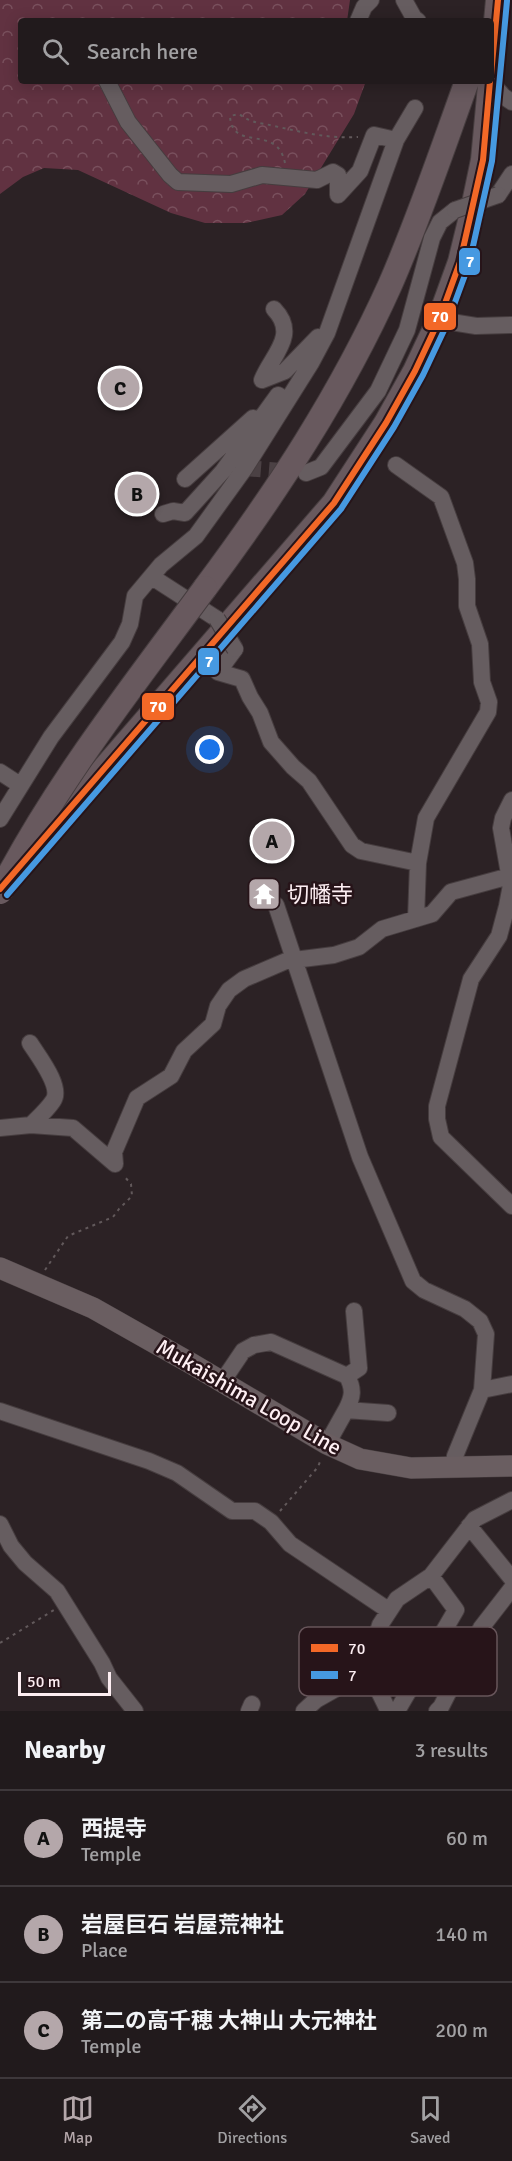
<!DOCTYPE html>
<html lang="en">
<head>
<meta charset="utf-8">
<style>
	body { margin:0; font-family:Signika,"Noto Sans JP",sans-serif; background:#2d2729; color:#f1f3f6 }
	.scale { position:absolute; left:18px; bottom:15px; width:93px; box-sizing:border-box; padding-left:6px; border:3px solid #fdeef2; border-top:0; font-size:16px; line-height:21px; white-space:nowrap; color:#fdeef2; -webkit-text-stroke:4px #271419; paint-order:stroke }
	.you { position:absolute; left:210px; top:750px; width:21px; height:21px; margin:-15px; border:4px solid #fff; border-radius:50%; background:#1a73e8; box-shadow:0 0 0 9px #1a73e833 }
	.badge { display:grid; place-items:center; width:39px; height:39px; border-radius:50%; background:#b4a7aa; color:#111; font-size:20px; font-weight:700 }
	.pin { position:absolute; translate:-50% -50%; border:3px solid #fff; box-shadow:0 2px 6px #0006 }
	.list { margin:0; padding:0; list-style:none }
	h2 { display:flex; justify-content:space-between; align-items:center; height:78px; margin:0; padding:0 24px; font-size:26px }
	h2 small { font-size:20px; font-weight:400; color:#a2a1a3 }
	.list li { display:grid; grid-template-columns:39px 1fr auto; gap:18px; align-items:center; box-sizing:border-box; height:96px; padding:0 24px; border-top:2px solid #3e383b }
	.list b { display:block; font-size:22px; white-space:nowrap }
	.list p { margin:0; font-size:20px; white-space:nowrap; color:#a2a1a3 }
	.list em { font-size:20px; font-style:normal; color:#a2a1a3 }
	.icon { flex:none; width:33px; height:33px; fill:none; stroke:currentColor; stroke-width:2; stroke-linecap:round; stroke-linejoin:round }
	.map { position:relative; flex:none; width:512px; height:1711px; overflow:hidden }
	.search { position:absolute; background:#211a1c; box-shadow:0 3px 15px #0003; left:18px; right:18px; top:18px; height:66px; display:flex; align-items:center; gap:15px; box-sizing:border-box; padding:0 21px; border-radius:6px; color:#a2a1a3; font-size:22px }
	.sheet { height:366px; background:#211a1c }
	nav { display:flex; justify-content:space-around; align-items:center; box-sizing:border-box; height:84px; border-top:2px solid #3e383b; background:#211a1c; font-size:16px; color:#a2a1a3 }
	nav a { display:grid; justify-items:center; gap:3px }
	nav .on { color:#b4a7aa }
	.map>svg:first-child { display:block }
	.forest { fill:url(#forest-crowns) }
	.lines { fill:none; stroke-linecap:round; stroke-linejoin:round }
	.minor-tunnel { stroke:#4b4144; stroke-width:16; stroke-dasharray:16 8; stroke-linecap:butt }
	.minor-casing { stroke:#463d3f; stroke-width:18 }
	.major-casing { stroke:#463d3f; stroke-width:22 }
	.highway-casing { stroke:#463d3f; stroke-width:26 }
	.path { stroke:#62595b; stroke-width:2; stroke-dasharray:3 4.5; stroke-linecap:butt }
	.minor { stroke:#665d60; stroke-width:16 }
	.major { stroke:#6a5e61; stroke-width:21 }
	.highway { stroke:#68595e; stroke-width:24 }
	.minor-bridge-casing { stroke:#463d3f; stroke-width:18; stroke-linecap:butt }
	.highway-bridge-casing { stroke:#463d3f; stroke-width:26; stroke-linecap:butt }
	.minor-bridge { stroke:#665d60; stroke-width:16 }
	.highway-bridge { stroke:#68595e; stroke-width:24 }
	.bus-1-casing { stroke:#271419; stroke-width:10 }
	.bus-2-casing { stroke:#271419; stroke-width:10 }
	.bus-1 { stroke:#f36827; stroke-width:6 }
	.bus-2 { stroke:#4699e1; stroke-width:6 }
	.labels { text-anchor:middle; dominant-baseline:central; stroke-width:5; stroke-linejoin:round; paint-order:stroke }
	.poi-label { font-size:22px; fill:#fdeef2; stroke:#271419; text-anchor:start }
	.street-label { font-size:22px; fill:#fdeef2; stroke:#271419 }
	.key { fill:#271419; stroke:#67555a; stroke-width:1.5 }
	.key-label { font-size:16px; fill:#fdeef2 }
	.line-badge { stroke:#271419; stroke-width:2 }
	.badge-label { font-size:16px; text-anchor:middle; font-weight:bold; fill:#fff }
</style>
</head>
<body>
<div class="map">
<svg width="512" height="1711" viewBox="0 0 512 1711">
	<defs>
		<pattern id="forest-crowns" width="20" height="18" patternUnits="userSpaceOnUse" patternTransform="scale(1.5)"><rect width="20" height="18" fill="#613241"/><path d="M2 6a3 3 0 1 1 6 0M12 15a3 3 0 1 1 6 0" fill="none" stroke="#79505d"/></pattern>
	</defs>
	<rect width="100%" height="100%" fill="#2c2225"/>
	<path class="forest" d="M0,0H350L347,21H21V81H366L354,114L305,194L282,215L246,223H205L171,213L78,170L44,168L23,177L0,194Z"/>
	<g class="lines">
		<path class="minor-tunnel" d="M245,468L295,472"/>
		<g class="minor-casing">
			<path id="minor" d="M404,0L414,18L418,21
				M358,21L364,7L371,0
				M107,81L128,122L170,175L178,182L231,184L262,175L317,180L333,172L338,175V195L360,171L374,135L396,140
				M490,81L503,96L512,102
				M498,195L512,174
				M274,309C299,335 272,355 262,380L285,371L318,337
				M439,320L476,326L512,325
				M396,465L441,497L465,563L467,579V606L480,644L482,682L489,702L488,712L426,818L418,863L416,919
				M306,473L321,467L378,391L407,330L432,238L440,222L455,210
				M185,479L253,418
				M163,514L173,511L185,513L223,471L278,395L281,397
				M152,577L217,619
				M235,649L218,672L242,679L250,697L260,713L271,742L293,767L309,781L352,845L361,851L418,863
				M0,772L20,785
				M512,800L503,818L501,828L511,885L507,906L499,936L471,979L437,1106V1119L441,1137L512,1206
				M0,819L51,737L122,642L130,624L135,596L161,565L196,536L245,468L311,363L327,333L396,140L415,108
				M276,905L360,1157L413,1281L424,1290L465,1309L480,1321L486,1334L482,1390
				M31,1125L73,1128L115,1164
				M0,1128L31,1125C38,1118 47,1110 53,1101C63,1087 38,1056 30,1043
				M115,1164L114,1152L137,1098L171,1076L184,1051L213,1024L218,1006L229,990L244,979L286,961L334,955L359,947L382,929L432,914L451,892L510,876
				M222,1382L243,1351L254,1345L271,1342L347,1376
				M346,1410C353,1397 354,1389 347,1376L359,1368L354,1311
				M0,1411L149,1461L177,1473L232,1511H255L271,1522L290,1544L388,1610
				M327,1444L346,1410L388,1413
				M453,1467L455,1456L482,1390L512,1384
				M0,1524L11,1546L25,1563L57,1591L102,1663L109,1678L135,1711
				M469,1526L512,1579
				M367,1667L387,1708L391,1711
				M249,1711L252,1704
				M304,1711L316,1700L355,1678L367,1667L380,1625L397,1599L431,1576L475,1519L512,1500
				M397,1711L456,1610L431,1576
				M437,1711L441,1707L481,1628L512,1588"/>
		</g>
		<g class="major-casing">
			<path id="major" d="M0,1268L93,1308L192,1364L327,1444L360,1459L411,1468L512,1466"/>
		</g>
		<g class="highway-casing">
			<path id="highway" d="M205,588C276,493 341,394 390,285C419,219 442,150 467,81
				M21,865L334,503L386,423L415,371L439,320L460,262L472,213L483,160L498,0"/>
		</g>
		<path class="path" d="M285,163C277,123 232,153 230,116L239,114C253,124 258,122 274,126C302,132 328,139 358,137
			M45,1270L68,1236L113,1217L119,1209L132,1196L131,1184L124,1176
			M280,1511L318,1467L321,1459
			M0,1643L54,1610"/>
		<use href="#minor" class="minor"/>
		<use href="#major" class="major"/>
		<use href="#highway" class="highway"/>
		<g class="minor-bridge-casing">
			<path id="minor-bridge" d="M455,210L498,195
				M217,619L235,649"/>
		</g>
		<g class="highway-bridge-casing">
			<path id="highway-bridge" d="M0,892C56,783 133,686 205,588"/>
		</g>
		<use href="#minor-bridge" class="minor-bridge"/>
		<use href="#highway-bridge" class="highway-bridge"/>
		<g class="bus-1-casing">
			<path id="bus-1" d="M491,75L498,0
				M0,889L334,503L386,423L415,371L439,320L460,262L483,160L490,81"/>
		</g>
		<g class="bus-2-casing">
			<path id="bus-2" d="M7,895L341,509L394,427L423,375L447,324L469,264L492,161L507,1"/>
		</g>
		<use href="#bus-1" class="bus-1"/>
		<use href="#bus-2" class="bus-2"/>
	</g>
	<defs>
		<g id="temple-square" transform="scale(1.725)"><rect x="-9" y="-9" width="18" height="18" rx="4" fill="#b4a7aa" stroke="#271419"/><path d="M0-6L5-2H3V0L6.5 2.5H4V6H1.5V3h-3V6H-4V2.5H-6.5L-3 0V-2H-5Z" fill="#fff"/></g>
	</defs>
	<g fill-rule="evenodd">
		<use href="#temple-square" x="264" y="894"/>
	</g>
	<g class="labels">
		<g class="poi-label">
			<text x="287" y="894">切幡寺</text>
		</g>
		<g class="street-label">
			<text transform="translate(249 1397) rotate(30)">Mukaishima Loop Line</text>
		</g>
	</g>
	<rect x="299" y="1627" width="198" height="69" rx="9" class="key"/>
	<rect x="311" y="1644" width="27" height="8" fill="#f36827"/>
	<rect x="311" y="1671" width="27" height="8" fill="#4699e1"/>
	<g class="key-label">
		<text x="348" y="1654">70</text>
		<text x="348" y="1681">7</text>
	</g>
	<g class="line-badge">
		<rect x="458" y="247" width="23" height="29" rx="6" fill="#4699e1"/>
		<rect x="423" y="302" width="34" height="29" rx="6" fill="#f36827"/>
		<rect x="197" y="647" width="23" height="29" rx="6" fill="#4699e1"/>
		<rect x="141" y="692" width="34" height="29" rx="6" fill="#f36827"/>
	</g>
	<g class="badge-label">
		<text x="470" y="267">7</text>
		<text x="440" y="322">70</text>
		<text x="209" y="667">7</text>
		<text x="158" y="712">70</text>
	</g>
</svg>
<div class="scale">50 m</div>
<div class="you"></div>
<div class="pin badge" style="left:272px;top:841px">A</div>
<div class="pin badge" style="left:137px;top:494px">B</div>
<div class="pin badge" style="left:120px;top:388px">C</div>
<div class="search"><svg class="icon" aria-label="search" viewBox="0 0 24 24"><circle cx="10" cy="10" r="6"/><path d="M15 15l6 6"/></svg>Search here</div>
</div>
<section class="sheet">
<h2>Nearby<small>3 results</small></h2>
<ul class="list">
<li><span class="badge">A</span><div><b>西提寺</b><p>Temple</p></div><em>60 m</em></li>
<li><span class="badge">B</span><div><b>岩屋巨石 岩屋荒神社</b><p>Place</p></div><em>140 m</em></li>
<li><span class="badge">C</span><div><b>第二の高千穂 大神山 大元神社</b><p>Temple</p></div><em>200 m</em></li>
</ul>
</section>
<nav>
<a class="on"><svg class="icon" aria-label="map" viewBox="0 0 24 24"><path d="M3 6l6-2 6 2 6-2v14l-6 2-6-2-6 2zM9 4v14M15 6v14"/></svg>Map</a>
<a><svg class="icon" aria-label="directions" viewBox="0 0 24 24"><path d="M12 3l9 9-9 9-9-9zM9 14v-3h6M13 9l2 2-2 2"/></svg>Directions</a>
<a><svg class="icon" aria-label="saved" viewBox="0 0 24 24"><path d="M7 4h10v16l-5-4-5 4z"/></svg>Saved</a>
</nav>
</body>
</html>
